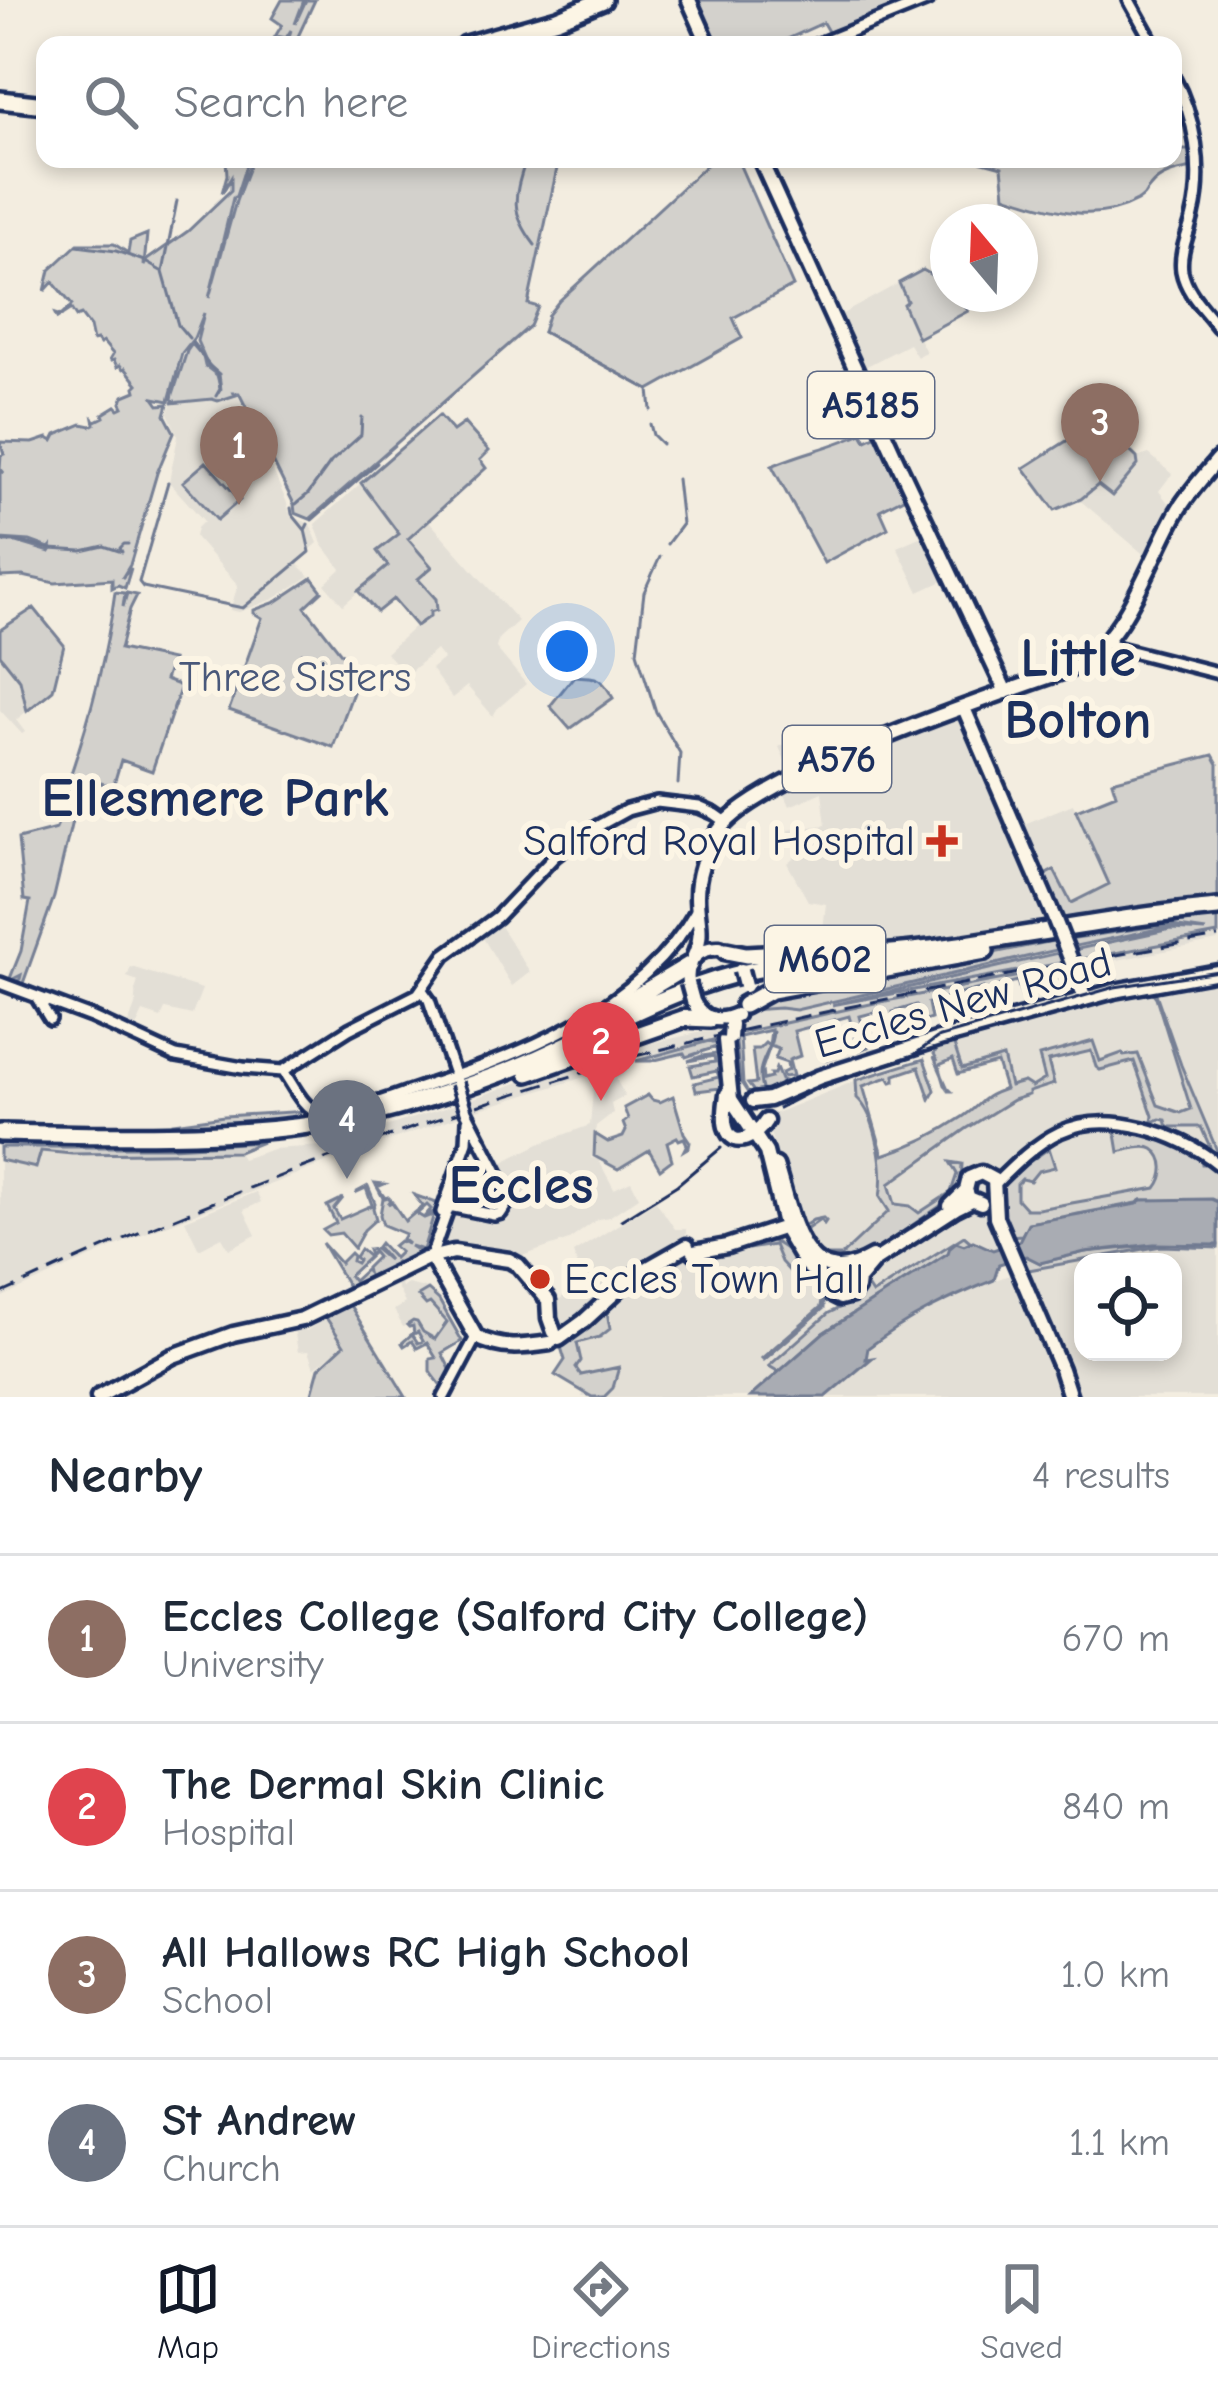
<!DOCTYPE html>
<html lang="en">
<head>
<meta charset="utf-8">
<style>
	body { margin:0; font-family:"Comic Neue",sans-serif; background:#f2f2f3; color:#1f2937 }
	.controls { position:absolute; right:36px; bottom:36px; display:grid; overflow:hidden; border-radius:24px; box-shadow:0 6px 18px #0003 }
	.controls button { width:108px; height:108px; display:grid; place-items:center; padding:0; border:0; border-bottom:3px solid #e0e1e3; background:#fff; color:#1f2937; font:60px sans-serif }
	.compass { position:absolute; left:930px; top:204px; width:108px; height:108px; border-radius:50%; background:#fff; box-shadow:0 6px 18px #0003; rotate:341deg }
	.you { position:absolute; left:567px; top:651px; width:42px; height:42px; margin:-30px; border:9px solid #fff; border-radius:50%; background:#1a73e8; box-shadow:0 0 0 18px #1a73e833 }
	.badge { display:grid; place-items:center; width:78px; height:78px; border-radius:50%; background:#111827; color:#fff; font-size:39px; font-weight:700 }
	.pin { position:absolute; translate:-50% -99px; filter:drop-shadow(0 3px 6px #0008) }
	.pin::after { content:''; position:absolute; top:63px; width:42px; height:36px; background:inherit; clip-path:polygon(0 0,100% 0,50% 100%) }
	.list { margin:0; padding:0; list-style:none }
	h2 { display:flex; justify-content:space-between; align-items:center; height:156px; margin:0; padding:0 48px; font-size:51px }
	h2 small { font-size:39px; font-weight:400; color:#747a83 }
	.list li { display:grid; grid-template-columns:78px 1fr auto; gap:36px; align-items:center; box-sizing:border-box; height:168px; padding:0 48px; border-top:3px solid #e0e1e3 }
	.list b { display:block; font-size:45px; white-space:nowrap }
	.list p { margin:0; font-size:39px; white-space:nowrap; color:#747a83 }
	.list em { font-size:39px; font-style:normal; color:#747a83 }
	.icon { flex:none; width:66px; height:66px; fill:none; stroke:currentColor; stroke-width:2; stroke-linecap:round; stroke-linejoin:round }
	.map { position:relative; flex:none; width:1218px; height:1397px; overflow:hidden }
	.search { position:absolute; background:#fff; box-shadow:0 6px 18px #0003; left:36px; right:36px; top:36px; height:132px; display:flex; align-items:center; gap:30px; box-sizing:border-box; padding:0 42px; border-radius:24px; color:#747a83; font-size:45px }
	.sheet { height:828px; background:#fff }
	nav { display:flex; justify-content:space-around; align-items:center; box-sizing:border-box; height:168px; border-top:3px solid #e0e1e3; background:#fff; font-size:33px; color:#747a83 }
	nav a { display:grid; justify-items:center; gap:6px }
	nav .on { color:#111827 }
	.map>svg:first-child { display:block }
	.built { fill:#e3dfd6; fill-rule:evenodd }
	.green { fill:#d3d1cc; stroke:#778095; stroke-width:3 }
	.water { fill:#a9acb3; stroke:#707a91; stroke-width:3 }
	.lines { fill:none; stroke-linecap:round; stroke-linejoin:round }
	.stream { stroke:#707a91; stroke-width:3 }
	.secondary-casing { stroke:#1b2f5e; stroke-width:18 }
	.primary-casing { stroke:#1b2f5e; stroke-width:21 }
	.highway-casing { stroke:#1b2f5e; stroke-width:24 }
	.secondary { stroke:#fcf5e5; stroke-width:9 }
	.primary { stroke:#fcf5e5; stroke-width:12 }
	.highway { stroke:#fcf5e5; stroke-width:15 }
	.tram { stroke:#1b2f5e; stroke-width:3 }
	.rail { stroke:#1b2f5e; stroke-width:3; stroke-dasharray:18 9; stroke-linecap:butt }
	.secondary-bridge-casing { stroke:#1b2f5e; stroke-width:18; stroke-linecap:butt }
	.primary-bridge-casing { stroke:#1b2f5e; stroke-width:21; stroke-linecap:butt }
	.secondary-bridge { stroke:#fcf5e5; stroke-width:9 }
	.primary-bridge { stroke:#fcf5e5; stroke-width:12 }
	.poi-dot { fill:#c8321e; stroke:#fcf5e5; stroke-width:4.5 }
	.labels { text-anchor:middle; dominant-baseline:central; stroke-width:12; stroke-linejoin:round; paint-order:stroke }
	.shield { fill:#fcf5e5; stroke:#5e6a86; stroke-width:3 }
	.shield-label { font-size:39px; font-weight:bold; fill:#1b2f5e }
	.park-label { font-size:42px; fill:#49587a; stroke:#fcf5e5 }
	.poi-label { font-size:42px; fill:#1b2f5e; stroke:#fcf5e5; text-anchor:end }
	.street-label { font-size:42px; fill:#1b2f5e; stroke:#fcf5e5 }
	.district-label { font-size:54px; font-weight:bold; fill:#1b2f5e; stroke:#fcf5e5 }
</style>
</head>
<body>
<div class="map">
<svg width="1218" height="1397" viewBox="0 0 1218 1397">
	<rect width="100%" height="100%" fill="#f3ede0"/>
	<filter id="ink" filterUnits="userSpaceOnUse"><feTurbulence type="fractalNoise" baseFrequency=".00833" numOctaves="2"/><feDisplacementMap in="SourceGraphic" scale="24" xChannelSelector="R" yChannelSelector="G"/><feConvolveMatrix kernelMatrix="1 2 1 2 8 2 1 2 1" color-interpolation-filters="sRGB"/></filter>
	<g filter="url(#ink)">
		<path class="built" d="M923,270L944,281L948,285V294H957L968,311L919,338L926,352L921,354L917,357L909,344L861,369L837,317Z
			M234,395L238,396L264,450L287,503L290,515L310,524L318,543L299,560V565L310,576L274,599L239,612L230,610L238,585L195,537L197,528L204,521L169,482L178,436L168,413L171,403L213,399L218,401Z
			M1095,423L1109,431L1137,458L1149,454L1172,474L1159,491L1172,508L1147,557L1082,502L1073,500L1055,510L1024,468Z
			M361,483L405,541L429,521L518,621L499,638L496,648L526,684L497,709L493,716L467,686L452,698L431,669L443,659L436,650L406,675L386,653L415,626L392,599L377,612L358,592L343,605L325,584L341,569L322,544L315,524Z
			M926,534L947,579L919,592L897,547Z
			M34,608L64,645L53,690L16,720L25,732L22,734L0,710V630Z
			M951,717L961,721L972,732L1012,829L1073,804L1109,885L1071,903L1054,869L1032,879L1051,923L930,938L821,946L826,904L808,901L787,863L801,851L788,830L826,825L822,792L790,806L781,786L794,779L779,747L798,738L814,770Z
			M493,925L500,926L530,972L512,986L480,933Z
			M1218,934V941L892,1002L710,1043L651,1062L624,1064L627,1072L616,1079L625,1096L611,1104L613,1113L596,1126L591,1158L598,1159L614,1189L631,1181L639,1197L609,1217L598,1219L569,1240L522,1256L508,1257L467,1248L439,1250L435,1246L450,1209L487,1219L506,1211L497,1165L539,1144L590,1125L594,1080L599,1082L601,1072L609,1069L605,1053L735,1025L748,1010L780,1008L796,1010L831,1001L833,1006Z
			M131,967L202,989L192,1015L165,1009L161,1018L143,1012L137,1025L133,1026L128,1035L125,1033L136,1003L135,991L138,981L127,977Z
			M1218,976V1202L1137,1203L1099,1209L1065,1216L1019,1241L993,1250L973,1241L949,1253L823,1333L750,1397H582L584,1392L555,1375L565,1360L560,1344L640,1276L682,1257L696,1256L770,1239L785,1248L818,1284L824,1293V1308L829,1313L855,1302L875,1270L928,1232L917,1214L895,1205L888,1184L966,1129L1013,1100L1003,1057L961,1069L953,1042L1131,992Z
			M584,1059L590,1064L594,1074L591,1075L470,1112L466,1101Z
			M860,1079L883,1155L880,1197L889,1211L844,1257H821L807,1244L769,1130L771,1115Z
			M460,1103L463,1115L352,1153L341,1141Z
			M337,1145L346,1155L143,1234L0,1298V1160L24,1164L40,1151L186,1154L194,1151L226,1150L238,1152L242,1159L273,1149Z
			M256,1192L261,1202L244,1210L256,1235L229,1249L222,1237L199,1249L185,1220Z
			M656,1201L675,1229H686V1242L568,1328L557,1330L552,1305L585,1280L582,1268L579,1269L573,1253Z
			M1161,1246L1218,1248V1397H826L867,1362L868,1348L928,1308L970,1288L1023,1271ZM1083,1262H1173V1352H1083Z
			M400,1283L402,1287L408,1284L428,1289L439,1301L464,1342L442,1354L436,1343L430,1345L413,1321L403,1327L394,1310L405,1303L396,1285Z
			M326,1318L344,1345L314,1368L308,1351L298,1352L294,1328L303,1325L306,1331Z"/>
		<path class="green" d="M282,0H304L295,24L306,0H315L294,45H285L287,42L294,41L288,40L291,30L286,38L281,37L285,41L283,45H270L282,25L272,18Z
			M694,0H919L830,35L823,23L774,45H714Z
			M1183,150H1192L1193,168C1176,171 1160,174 1150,187C1141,197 1148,194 1137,201C1094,225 1048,209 1005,195L1002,167L976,160L1141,159L1148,169L1167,159H1173V155Z
			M226,159H248L236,196L233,198L209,298L236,201L252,159H559L528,304L538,307L530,326L310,519L295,513L294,504L239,393H234L236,395L218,401L212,399L171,403L175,401L172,399L173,394L187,351L192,344L203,357L205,366L217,375L221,390L219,374L207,364L197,341L204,313L194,338L182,353L169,401L154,398L159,405L168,404L165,415L174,432L157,473L130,565L122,578L131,568L125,588L118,585L112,588V579L55,583L23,576L0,577V542H17L50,552L52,549L51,546L49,548L30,541L0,539V471L4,473L0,468L1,455L4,454L0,442L33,443L48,438L53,441L56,435L82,424L91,426L95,424L94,419L96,421L104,417L103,414L116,406L119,409L123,407L121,403L124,396L136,391L135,387L138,384L125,368L123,369L120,365L117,367L114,360L111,361L110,359L113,354L103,342L100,344L97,340L93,341L90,327L81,315L76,317L71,309L57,318L55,314L61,316L72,305L53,282L45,291L50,270L78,244H114L128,253L130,241L147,234L144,266L147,260L188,231L231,190V178L222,193L227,175Z
			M713,159H737L793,286L733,318L742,338L649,390L543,332L548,315L559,301Z
			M923,270L948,285V294H957L968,311L918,338L903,304L907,301L899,283Z
			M439,415L453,431L464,423L489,451L480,460L486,468L408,539L432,567L418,579L436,599L437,610L430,612V616L416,626L393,599L377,612L358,591L388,566L377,551L399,534L361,483Z
			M1095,423L1109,431L1137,458L1138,465L1112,496L1098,485L1081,499L1055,510L1024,468Z
			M862,433L866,440L879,434L907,496L880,510L888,528L824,563L772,466C800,453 831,448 862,433Z
			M206,462L240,500L217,520L183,482Z
			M312,578L322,591L305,607L359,676L333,747L229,710L262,618L254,613V610L276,602Z
			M115,592L125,593L123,607L127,593L137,595L130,609L120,649L172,660L165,680L181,686L152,771L121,760L113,787L86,778L85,785L80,787L54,897L22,986L13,983L20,979L21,975L9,981L21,951L30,901L24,900L18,839L56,829L67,792L70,790L67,785C89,722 106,659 115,592Z
			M34,608L64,645L53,690L27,711L20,680L0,655V630Z
			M574,676C598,677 601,676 613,698L570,729L550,706Z
			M1213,755L1218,764V903L1061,922L1041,877L1054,870L1071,903L1109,884L1076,810L1116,794L1112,781Z
			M1218,917V934L1077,960L1073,950L1171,929L1206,931L1172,926L1071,947L1068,939Z
			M1058,940L1061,949L796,1010L780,1008L748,1010L754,1001Z
			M1063,952L1067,962L832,1005Z
			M1069,967L1074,987L1071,988L1067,974L1060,976L1063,985L1056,987L1051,973L1032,976L1037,993L1022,997L1017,981L994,987L999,1009L990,1011L983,988L960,994L967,1019L957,1021L950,997L928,1003L931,1019L925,1021L916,1005L893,1012L897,1029L889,1031L883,1010L860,1016L868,1047L859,1050L849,1016L827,1022L836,1057L827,1060L817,1025L794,1031L800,1056L789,1060L793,1076L783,1077L782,1073L788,1070L787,1063L775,1059L779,1049L770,1046L762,1069L763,1080L771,1078L770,1074H774L776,1068L781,1080L791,1083L765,1095L756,1094L748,1084L756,1083L752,1049H759L765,1043L769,1046L771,1030L740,1037L743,1084L748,1093L740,1081L735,1034L875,1003Z
			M1154,988L1181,1065L1218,1153V1160L1207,1151L1210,1147L1201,1127H1168L1166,1120L1160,1119L1152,1122L1153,1116L1134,1061L1100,1070L1096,1067L1091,1051L1048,1061L1054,1084L1029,1092V1095L1013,1100L966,1129L889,1184L895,1204L910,1206L919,1213L951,1192L957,1174L950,1162L962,1164L961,1180L949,1200L869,1255L848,1261H827L812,1252L801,1228L813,1220L823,1218L826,1221L824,1224L820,1220L807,1229V1235L813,1243L811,1245L821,1256H841L889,1211L880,1197C885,1170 877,1116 857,1098L856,1080L924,1059L935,1090L930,1099L919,1067L895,1075V1081L891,1082L888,1077L863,1086L883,1155C912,1146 939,1133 964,1116C983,1103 979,1098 1005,1089L997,1063L958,1074L953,1059L939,1065L945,1085L951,1091H949L934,1057L938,1061L934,1054L938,1046L953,1042L962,1069L1003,1057L1010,1086L1024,1082L1032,1087L1045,1079L1039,1056L1093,1041L1100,1061L1122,1053L1124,1056L1138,1054L1158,1105L1181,1113L1191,1109L1156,997L1150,989L1134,994L1135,991Z
			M720,1038L721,1040L711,1043H722L721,1088L696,1091L694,1083L719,1077L717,1071L693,1076L690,1066L715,1062L714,1056L688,1061L702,1056L717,1054L716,1047L686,1057L684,1053L651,1061H636Z
			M648,1095L652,1100L660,1102L673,1096L684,1133L690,1142L689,1147L684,1150L687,1144L684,1138L679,1140L677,1137L667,1142L672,1160L660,1169L649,1150L618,1169L594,1156L595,1134L608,1142L623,1137L626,1131L623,1123L628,1119L624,1108Z
			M308,1111L313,1118L173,1128V1123L224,1116Z
			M1113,1130L1155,1136L1201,1157L1202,1164H1209L1218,1171V1202L1142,1200L1137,1203L1029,1223L1022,1235L1009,1236C989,1180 1007,1179 1049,1148L1055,1167L1038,1171L1030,1181L1022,1179L1017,1184V1199L1026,1209H1038L1156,1188C1165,1177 1167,1158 1153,1149C1145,1144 1128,1150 1119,1152L1116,1134Z
			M262,1142L238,1152L72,1154L41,1151L36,1168L0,1160V1147H171Z
			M375,1183L384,1184L377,1187L385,1198L388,1197L391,1200L388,1204L392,1202L405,1221L423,1206L414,1195L439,1204L437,1211L426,1215L431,1209L427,1205L417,1214L424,1218L434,1214L423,1250L410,1246L420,1252V1255L400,1266L395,1261L398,1268L357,1287L355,1283V1288L350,1290L322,1243L340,1263L350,1253L353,1256L352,1261L356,1263L358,1260L355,1257L360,1249L369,1257L349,1276L353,1281L365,1270L367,1272L366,1268L377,1257L373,1252L370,1255L368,1250L375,1249L388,1260L377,1247L380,1243L394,1258L400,1252L393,1246L399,1241L408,1244L402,1239L405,1234L383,1225L380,1215L383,1198Z
			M368,1186L375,1203L373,1208L376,1219L364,1230L354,1248L341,1233L328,1235L323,1230L336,1223L327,1206L343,1198L334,1209L340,1219L372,1205L366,1188L355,1193Z
			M964,1236L971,1242L964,1245L956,1243L950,1247L949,1253L823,1333L779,1372L769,1366L829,1313L858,1299L866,1285L872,1294Z
			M763,1239C786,1240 826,1285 824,1308L764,1360L762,1358L821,1307L822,1300L812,1283L808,1286L796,1272L792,1274L781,1262L774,1245L734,1251L733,1249Z
			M1182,1243L1218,1245V1248L1161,1246L1023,1271L1021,1260L1017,1258L1026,1256L1040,1263L1085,1252Z
			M428,1290L439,1300L462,1341L442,1353L452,1373L443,1388L430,1371V1359L436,1358L427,1343L417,1348L412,1341L404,1346L402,1343L412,1334L418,1343L423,1341L418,1332L414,1334L413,1326L409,1327L407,1325L413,1321L417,1322L423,1332L435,1339L447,1322L430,1303L426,1305L418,1296Z
			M348,1302L406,1397H311L319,1368L344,1345L325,1316Z
			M606,1306L610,1329L600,1337L577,1343L581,1361L576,1368L581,1375L619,1367L613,1388L604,1397H592L555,1375L565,1360L560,1344Z"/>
		<path class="water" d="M1211,1199L1218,1202V1245L1154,1244L1085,1252L1040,1263L1026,1256L999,1264L994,1280C947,1299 909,1317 868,1348L866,1359L872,1358L826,1397H750L823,1333L948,1253L950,1247L956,1242L964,1245L973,1241L993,1250L1019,1241L1028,1223L1137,1204L1142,1200Z"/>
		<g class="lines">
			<path class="stream" d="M526,159C514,198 509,211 535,245
				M177,201L163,272L178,325L189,338
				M77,246L116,251L144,261
				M147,263L161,271
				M543,332L649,390L651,410
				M192,342C201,353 206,365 218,374L220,389L216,396
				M650,424L653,435L662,444
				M168,482L139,582L143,587L243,608L310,552L305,530L308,524
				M296,504L308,494L331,462L361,435L362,417
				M291,508L292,514L305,530
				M312,520L377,463
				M0,541H17L50,549L82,551L104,546L122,552L120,548L124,544H128
				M667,544L682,524L677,479
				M660,557L644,592L637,652L656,712L680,753L678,784
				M302,653L318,686
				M763,1093C753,1062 771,1057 773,1032"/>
			<g class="secondary-casing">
				<path id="secondary" d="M1129,0L1154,45
					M816,45L928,0
					M1173,76C1195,116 1204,170 1193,215C1189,233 1179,252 1182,271C1186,293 1205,310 1218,327
					M1106,641L1119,648L1218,673
					M0,983L91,1017L176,1056L243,1068L283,1071
					M422,990L429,1000L456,1080
					M37,998L50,1019
					M283,1071L349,1029L418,994L445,955L497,917L555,856L587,832L627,810L657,802L699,807L715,814L725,821
					M283,1071C292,1083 303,1109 319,1113C338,1117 389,1099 408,1092C516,1056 638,1014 697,909
					M995,1184C1014,1165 1035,1144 1060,1132C1107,1109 1180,1133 1218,1164
					M442,1212L467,1142L468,1120
					M431,1257L449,1206L494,1215L501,1213L508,1202L504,1185L466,1111
					M444,1397L476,1337"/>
			</g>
			<g class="primary-casing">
				<path id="primary" d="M689,0L709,45
					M760,159L894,454L1006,692
					M964,708L1055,920
					M693,958C705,933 697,922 697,896C697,875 705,853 716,835C747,778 1002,693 1071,669C1125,643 1149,561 1177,512C1188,493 1204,476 1218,459
					M1074,968L1085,999
					M688,983C685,961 698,947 720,948
					M693,1001C702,1020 718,1023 736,1015
					M725,1040L731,1099L766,1152L786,1232L805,1264L827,1285L832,1294L840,1298L852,1295L857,1288L858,1280L874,1261L956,1208L972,1200
					M727,1094C726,1103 723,1118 726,1127C733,1152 758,1135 766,1121
					M753,1101L769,1099L820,1077L939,1039L1114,991L1218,972
					M776,1165C792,1214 801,1298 872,1257
					M981,1203L969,1198L966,1190L969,1178L981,1173L994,1180L996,1217L1061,1369L1070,1397
					M950,1206L966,1190
					M694,1252L727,1246L791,1225
					M431,1257L476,1337C502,1350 523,1347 550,1343
					M559,1339L584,1321L632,1277L687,1246
					M98,1397L173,1356L233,1334L302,1319L425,1259L454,1252L509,1260L518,1265L548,1300L549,1318L554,1332"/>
			</g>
			<g class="highway-casing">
				<path id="highway" d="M465,45L557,19L603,0
					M0,100L45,105
					M726,951L746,955L801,952
					M744,1005L771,990L985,951
					M586,1027L689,965
					M528,1073L685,1018L710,1019
					M0,1133C115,1135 239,1140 353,1118C397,1109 441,1095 483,1080C569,1050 645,998 733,975C798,958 865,957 931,949C1027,936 1122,916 1218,908"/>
			</g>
			<use href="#secondary" class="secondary"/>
			<use href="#primary" class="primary"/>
			<use href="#highway" class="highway"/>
			<path class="tram" d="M779,1108L816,1089L914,1055L937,1038L1115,987L1218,971
				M621,1220L677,1185L721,1148"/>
			<path class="rail" d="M608,1063C809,1011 1013,973 1218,937
				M0,1294C192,1206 390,1130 592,1070"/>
			<g class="secondary-bridge-casing">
				<path id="secondary-bridge" d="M457,1083L466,1111"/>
			</g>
			<g class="primary-bridge-casing">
				<path id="primary-bridge" d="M1055,920L1074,968
					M741,970L745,986
					M688,983L693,1001
					M730,1038L731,1024"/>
			</g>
			<use href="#secondary-bridge" class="secondary-bridge"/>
			<use href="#primary-bridge" class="primary-bridge"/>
		</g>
	</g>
	<g class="poi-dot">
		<path d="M936 823h12v12h12v12h-12v12h-12v-12h-12v-12h12z"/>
		<circle cx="540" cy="1279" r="12"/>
	</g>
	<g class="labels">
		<g class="shield">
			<rect x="808" y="372" width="126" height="66" rx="9"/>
			<rect x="783" y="726" width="108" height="66" rx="9"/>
			<rect x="765" y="926" width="120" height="66" rx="9"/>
		</g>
		<g class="shield-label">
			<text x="871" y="405">A5185</text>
			<text x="837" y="759">A576</text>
			<text x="825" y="959">M602</text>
		</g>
		<g class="park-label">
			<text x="295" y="677">Three Sisters</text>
		</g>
		<g class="poi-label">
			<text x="915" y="841">Salford Royal Hospital</text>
			<text x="564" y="1279" text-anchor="start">Eccles Town Hall</text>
		</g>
		<g class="street-label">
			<text transform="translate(963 1003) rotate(-16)">Eccles New Road</text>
		</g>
		<g class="district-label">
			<text x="1078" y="658">Little<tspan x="1078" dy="62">Bolton</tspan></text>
			<text x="215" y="798">Ellesmere Park</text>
			<text x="521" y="1185">Eccles</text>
		</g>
	</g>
</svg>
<div class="controls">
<button><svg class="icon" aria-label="locate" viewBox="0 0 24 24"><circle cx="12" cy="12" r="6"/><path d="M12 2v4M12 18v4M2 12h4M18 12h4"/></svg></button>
</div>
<svg class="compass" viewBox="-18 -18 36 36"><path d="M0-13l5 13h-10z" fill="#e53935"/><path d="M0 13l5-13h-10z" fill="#747a83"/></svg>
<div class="you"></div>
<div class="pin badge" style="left:239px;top:505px;background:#8d6e63">1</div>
<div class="pin badge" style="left:601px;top:1101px;background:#e0444e">2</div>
<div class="pin badge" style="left:1100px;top:482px;background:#8d6e63">3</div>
<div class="pin badge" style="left:347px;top:1179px;background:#6b7280">4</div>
<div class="search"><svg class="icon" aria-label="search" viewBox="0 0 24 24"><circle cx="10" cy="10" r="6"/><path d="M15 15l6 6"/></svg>Search here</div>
</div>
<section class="sheet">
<h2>Nearby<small>4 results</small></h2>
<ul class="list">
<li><span class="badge" style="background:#8d6e63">1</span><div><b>Eccles College (Salford City College)</b><p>University</p></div><em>670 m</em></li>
<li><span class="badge" style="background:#e0444e">2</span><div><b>The Dermal Skin Clinic</b><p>Hospital</p></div><em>840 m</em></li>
<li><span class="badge" style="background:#8d6e63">3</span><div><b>All Hallows RC High School</b><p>School</p></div><em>1.0 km</em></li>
<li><span class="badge" style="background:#6b7280">4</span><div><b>St Andrew</b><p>Church</p></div><em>1.1 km</em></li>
</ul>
</section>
<nav>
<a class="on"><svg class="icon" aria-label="map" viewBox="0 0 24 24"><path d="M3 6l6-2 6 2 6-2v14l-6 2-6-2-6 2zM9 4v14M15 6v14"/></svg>Map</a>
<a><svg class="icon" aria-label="directions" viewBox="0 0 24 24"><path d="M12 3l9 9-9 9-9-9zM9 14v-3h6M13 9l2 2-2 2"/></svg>Directions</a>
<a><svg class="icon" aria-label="saved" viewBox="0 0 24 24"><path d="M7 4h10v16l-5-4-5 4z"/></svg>Saved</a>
</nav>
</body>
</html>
